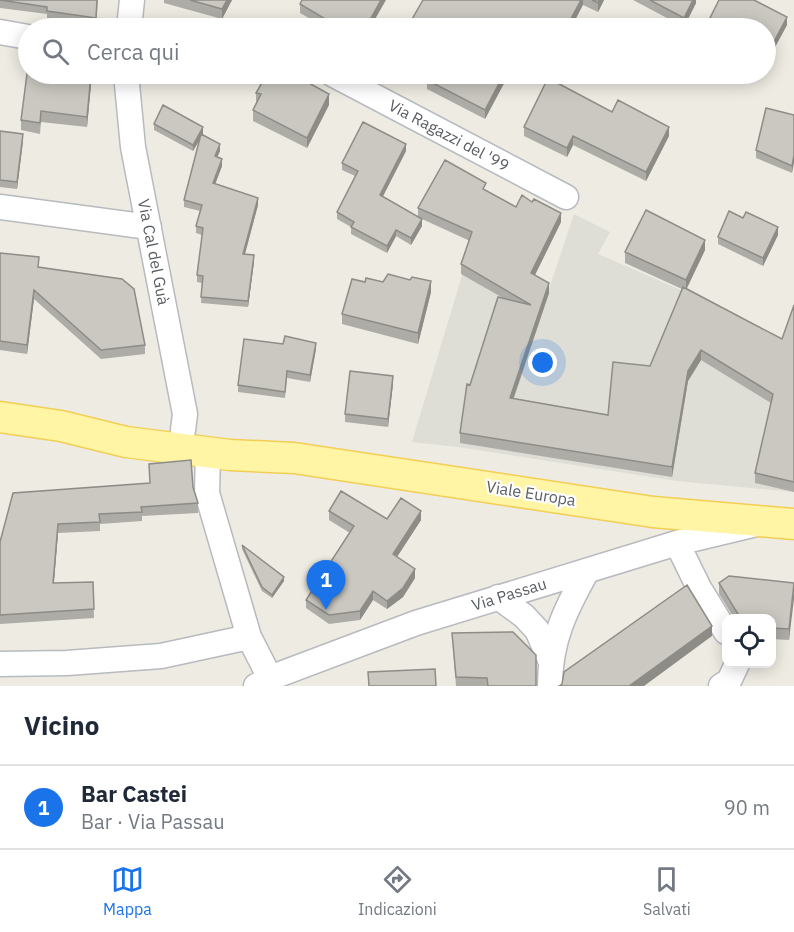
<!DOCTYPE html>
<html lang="it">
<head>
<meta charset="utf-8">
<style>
	body { margin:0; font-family:"IBM Plex Sans",sans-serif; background:#f6f6f7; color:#1f2937 }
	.controls { position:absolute; right:18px; bottom:18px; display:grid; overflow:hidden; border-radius:12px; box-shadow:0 3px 15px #0003 }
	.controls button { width:54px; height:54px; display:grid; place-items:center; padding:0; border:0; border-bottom:2px solid #e0e1e3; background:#fff; color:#1f2937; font:30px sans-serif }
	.you { position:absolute; left:543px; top:363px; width:21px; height:21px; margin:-15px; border:4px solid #fff; border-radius:50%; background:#1a73e8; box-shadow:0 0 0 9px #1a73e833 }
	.badge { display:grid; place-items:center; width:39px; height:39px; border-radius:50%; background:#1a73e8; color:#fff; font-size:20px; font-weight:700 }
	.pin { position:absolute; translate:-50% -50px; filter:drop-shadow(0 2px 3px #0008) }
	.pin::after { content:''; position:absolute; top:32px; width:21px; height:18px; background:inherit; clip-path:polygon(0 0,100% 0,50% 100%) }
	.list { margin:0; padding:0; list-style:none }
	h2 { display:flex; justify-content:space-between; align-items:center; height:78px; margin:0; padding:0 24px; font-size:26px }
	h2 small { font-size:20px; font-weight:400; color:#747a83 }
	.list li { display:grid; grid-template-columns:39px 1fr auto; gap:18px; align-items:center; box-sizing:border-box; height:84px; padding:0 24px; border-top:2px solid #e0e1e3 }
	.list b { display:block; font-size:22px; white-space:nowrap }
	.list p { margin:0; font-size:20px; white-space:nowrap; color:#747a83 }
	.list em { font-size:20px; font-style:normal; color:#747a83 }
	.icon { flex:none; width:33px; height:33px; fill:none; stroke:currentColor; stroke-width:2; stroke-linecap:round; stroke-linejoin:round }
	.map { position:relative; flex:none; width:794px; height:686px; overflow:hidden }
	.search { position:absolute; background:#fff; box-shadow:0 3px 15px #0003; left:18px; right:18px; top:18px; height:66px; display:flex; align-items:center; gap:15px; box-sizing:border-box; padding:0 21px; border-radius:33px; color:#747a83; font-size:22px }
	.sheet { height:162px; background:#fff }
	nav { display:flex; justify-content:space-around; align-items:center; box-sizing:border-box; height:84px; border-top:2px solid #e0e1e3; background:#fff; font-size:16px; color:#747a83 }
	nav a { display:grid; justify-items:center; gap:3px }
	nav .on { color:#1a73e8 }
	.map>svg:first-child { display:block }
	.industrial { fill:#deddd6 }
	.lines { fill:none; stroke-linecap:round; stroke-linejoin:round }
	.minor-casing { stroke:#b7babf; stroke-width:27 }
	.major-casing { stroke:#f3ce55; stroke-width:33 }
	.minor { stroke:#fff; stroke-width:24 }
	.major { stroke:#fff5a5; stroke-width:30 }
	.wall { fill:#aeaca6 }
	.shaded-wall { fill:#8d8c87 }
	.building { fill:#cac8c1; stroke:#8d8c87; stroke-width:1.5 }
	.labels { text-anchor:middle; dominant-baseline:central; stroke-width:4.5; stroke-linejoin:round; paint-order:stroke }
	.street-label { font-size:16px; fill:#5a5e63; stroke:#fff }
</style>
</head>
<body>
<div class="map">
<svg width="794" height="686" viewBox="0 0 794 686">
	<rect width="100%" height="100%" fill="#eeebe2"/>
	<path class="industrial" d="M574,214L610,232L598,254L699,298L794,354V492L677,481L458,447L412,442L469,252L548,292Z"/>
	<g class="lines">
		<g class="minor-casing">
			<path id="minor" d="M129,28L132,0
				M0,32L28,37
				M126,74L133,147L185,414L183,430
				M332,74L566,197
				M0,207L149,227
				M208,452L207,493L249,637L270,678
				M677,543L699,588L726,632
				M498,597L524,616L537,630L550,660
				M0,664L67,663L161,656L249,637
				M256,686L270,678L416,623L677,543L752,525
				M550,686C550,641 565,610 587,571
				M721,686L729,681L737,664"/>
		</g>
		<g class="major-casing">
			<path id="major" d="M0,417L61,426L126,442L230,455L294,458L653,512L794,524"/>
		</g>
		<use href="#minor" class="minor"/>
		<use href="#major" class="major"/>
	</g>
	<path class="wall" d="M0,0H98L96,25L47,18V14L0,8Z
		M164,0H232L222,19L164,3Z
		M423,0H604L598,12L583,5Z
		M633,0H696V3L684,27Z
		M300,4L370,28H326L300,13Z
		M709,20L787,25L769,58L765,56V28H711L709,27Z
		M28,74H92L87,127L41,122L40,134L21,130V120Z
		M509,74L485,119L427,89V80Z
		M309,83L329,105L307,148L253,121V110L256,103V93Z
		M612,112L669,136L646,181L573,145L567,157L524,136V127Z
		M794,115L792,173L756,158V150Z
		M154,124L203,134L202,135L220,151L217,157L222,166L215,184L258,205L245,254L254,262L248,307L201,303L202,283L197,282V275L202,235L196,233V226L200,211L184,207V200L199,141L193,151L154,130Z
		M0,131L23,141L17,189L0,187Z
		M406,151L383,196L418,217V208L486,191L516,207L561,222L535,275L549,293L514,398L608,415L650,366L682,289L625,263V252L705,250L687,288L782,339L794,305V492L755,483V473L771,403L701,360L688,381L672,477L460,443V433L470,385L503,298L461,274V264L470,241L422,219V226L411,245L396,236L387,253L351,234V227L337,219V212L355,176L342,170V163Z
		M778,235L763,266L718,244V237Z
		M0,253L39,267L145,345V354L101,359L34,299L27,354L0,350Z
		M365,282H383L431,292L418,344L342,324V314Z
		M316,349L310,382L287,378L285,398L238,392V385Z
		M393,384L388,427L345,422V414Z
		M149,483L193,487L198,503V513L142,516V521L100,524V531L58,533L54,583L93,582L94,618L0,624V542Z
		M329,511L387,519L421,520L397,557L415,578L403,597L387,609L373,600L360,620L329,624L306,608V600L350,533L329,520Z
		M242,545L284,581L272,598L262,591L242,549Z
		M719,583H794L789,640L771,639V618H734L719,594Z
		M452,633L536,686H456Z"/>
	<path class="shaded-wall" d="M227,0H232L222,19V9Z
		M381,0H386L370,28H366Z
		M581,0H583V5L571,28H566Z
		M599,0H604L598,12V3Z
		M693,0H696V3L684,27V18Z
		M787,17V25L769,58V51Z
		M91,74H92L87,127V117Z
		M504,74H509L485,119V110Z
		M329,94V105L307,148V138Z
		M203,127V134L193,151V145Z
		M669,127V136L646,181V172Z
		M23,134V141L17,189V182Z
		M573,136V145L567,157V148Z
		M220,144V151L215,162V156Z
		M406,144V151L380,202V195Z
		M794,155V163L792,173V166Z
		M222,159V166L213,190V183Z
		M258,198V205L243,261V254Z
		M561,213V222L531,283V273Z
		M422,219V226L411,245V238Z
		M778,227V235L763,266V258Z
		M396,230V236L387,253V246Z
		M705,240V250L686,290V280Z
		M254,255V262L248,307V301Z
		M431,281V292L418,344V333Z
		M549,283V293L510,408V398Z
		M34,290V299L27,354V345Z
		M316,343V349L310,382V375Z
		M701,350V360L688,381L672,477V467L688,371Z
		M393,376V384L388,427V419Z
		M421,511V520L393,563V554Z
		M58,524V533L53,592V583Z
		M415,569V578L403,597L387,609V601Z
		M284,577V581L272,598V595Z
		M794,588V599L789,640V629Z
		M373,591V600L360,620V611Z
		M712,626V636L644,686H629Z"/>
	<path class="building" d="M0,0H97L96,18L47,11V7Z
		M190,0H227L222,9Z
		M302,0H381L366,27L363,26L362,28H333L330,27L332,23L300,4Z
		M423,0H581L566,28H407Z
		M592,0H599L598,3Z
		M650,0H693L684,18Z
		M719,0H754L787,17L769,51L765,49V28H726L709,20Z
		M28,66V74H91L87,117L41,111L40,123L21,120Z
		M267,74H299L309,79L307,82L329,94L307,138L253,110L261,94L256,93Z
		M430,74H504L485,110L427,80Z
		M548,78L612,112L618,100L669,127L646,172L573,136L567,148L524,127Z
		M163,105L203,127L193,145L154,124Z
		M766,108L794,115V155L792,166L756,150Z
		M363,122L406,144L380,195L422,219L411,238L396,230L387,246L351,227L354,222L337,212L358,171L342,163Z
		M0,131L23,134L17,182L0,180Z
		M201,134L220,144L215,156L222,159L213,183L258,198L243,254L254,255L248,301L201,297L203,276L197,275L203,228L196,226L202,205L184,200Z
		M445,160L486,183L483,189L516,207L522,195L532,202L534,199L561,213L531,273L549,283L510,398L608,415L613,362L650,366L683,287L782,339L794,305V482L755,473L773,394L701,350L688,371L672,467L460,433L467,384L470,385L498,297L531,305L461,264L472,232L418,208Z
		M646,210L705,240L686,280L625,252Z
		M729,211L743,218L746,212L778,227L763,258L718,237Z
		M0,253L39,257L38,267L122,279L134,289L145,345L101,350L34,290L27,345L0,341Z
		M388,274L410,280L412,277L431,281L418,333L342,314L352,279L365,282L366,278L383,282Z
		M285,336L316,343L310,375L287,371L285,392L238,385L244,339L283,344Z
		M350,371L393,376L388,419L345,414Z
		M191,460L193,487L198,503L141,507L142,512L99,514L100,522L58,524L53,583L93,582L94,609L0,615V542L13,493L150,483L149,464Z
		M341,491L387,519L401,498L421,511L393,554L415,569L403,588L387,601L373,591L360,611L329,615L306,600L354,526L329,511Z
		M242,545L284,577L272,595L262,587Z
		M729,576L794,583L789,629L771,628V618H739L738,614L719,583Z
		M687,585L712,626L629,686H559L562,684L564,672Z
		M513,632L536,655V686H488L487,678L456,677L452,633Z
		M435,669L436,686H369L368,672Z"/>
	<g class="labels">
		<g class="street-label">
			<text transform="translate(449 135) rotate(28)">Via Ragazzi del '99</text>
			<text transform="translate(154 252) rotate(79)">Via Cal del Guà</text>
			<text transform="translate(531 493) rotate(9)">Viale Europa</text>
			<text transform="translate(509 594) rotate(-17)">Via Passau</text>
		</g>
	</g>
</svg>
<div class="controls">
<button><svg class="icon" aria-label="locate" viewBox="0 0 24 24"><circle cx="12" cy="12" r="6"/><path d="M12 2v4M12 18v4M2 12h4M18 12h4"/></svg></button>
</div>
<div class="you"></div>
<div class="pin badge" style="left:326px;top:610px">1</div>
<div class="search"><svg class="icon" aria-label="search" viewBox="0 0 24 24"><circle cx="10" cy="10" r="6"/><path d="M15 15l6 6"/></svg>Cerca qui</div>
</div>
<section class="sheet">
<h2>Vicino<small></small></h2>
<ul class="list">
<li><span class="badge">1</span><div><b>Bar Castei</b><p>Bar · Via Passau</p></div><em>90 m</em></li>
</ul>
</section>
<nav>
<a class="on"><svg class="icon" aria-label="map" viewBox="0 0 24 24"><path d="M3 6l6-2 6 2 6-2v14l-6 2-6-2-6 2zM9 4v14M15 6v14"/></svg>Mappa</a>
<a><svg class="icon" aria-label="directions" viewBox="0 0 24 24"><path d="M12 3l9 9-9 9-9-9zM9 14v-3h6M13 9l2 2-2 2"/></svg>Indicazioni</a>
<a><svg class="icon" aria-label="saved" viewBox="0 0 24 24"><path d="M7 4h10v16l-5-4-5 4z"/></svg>Salvati</a>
</nav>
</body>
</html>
